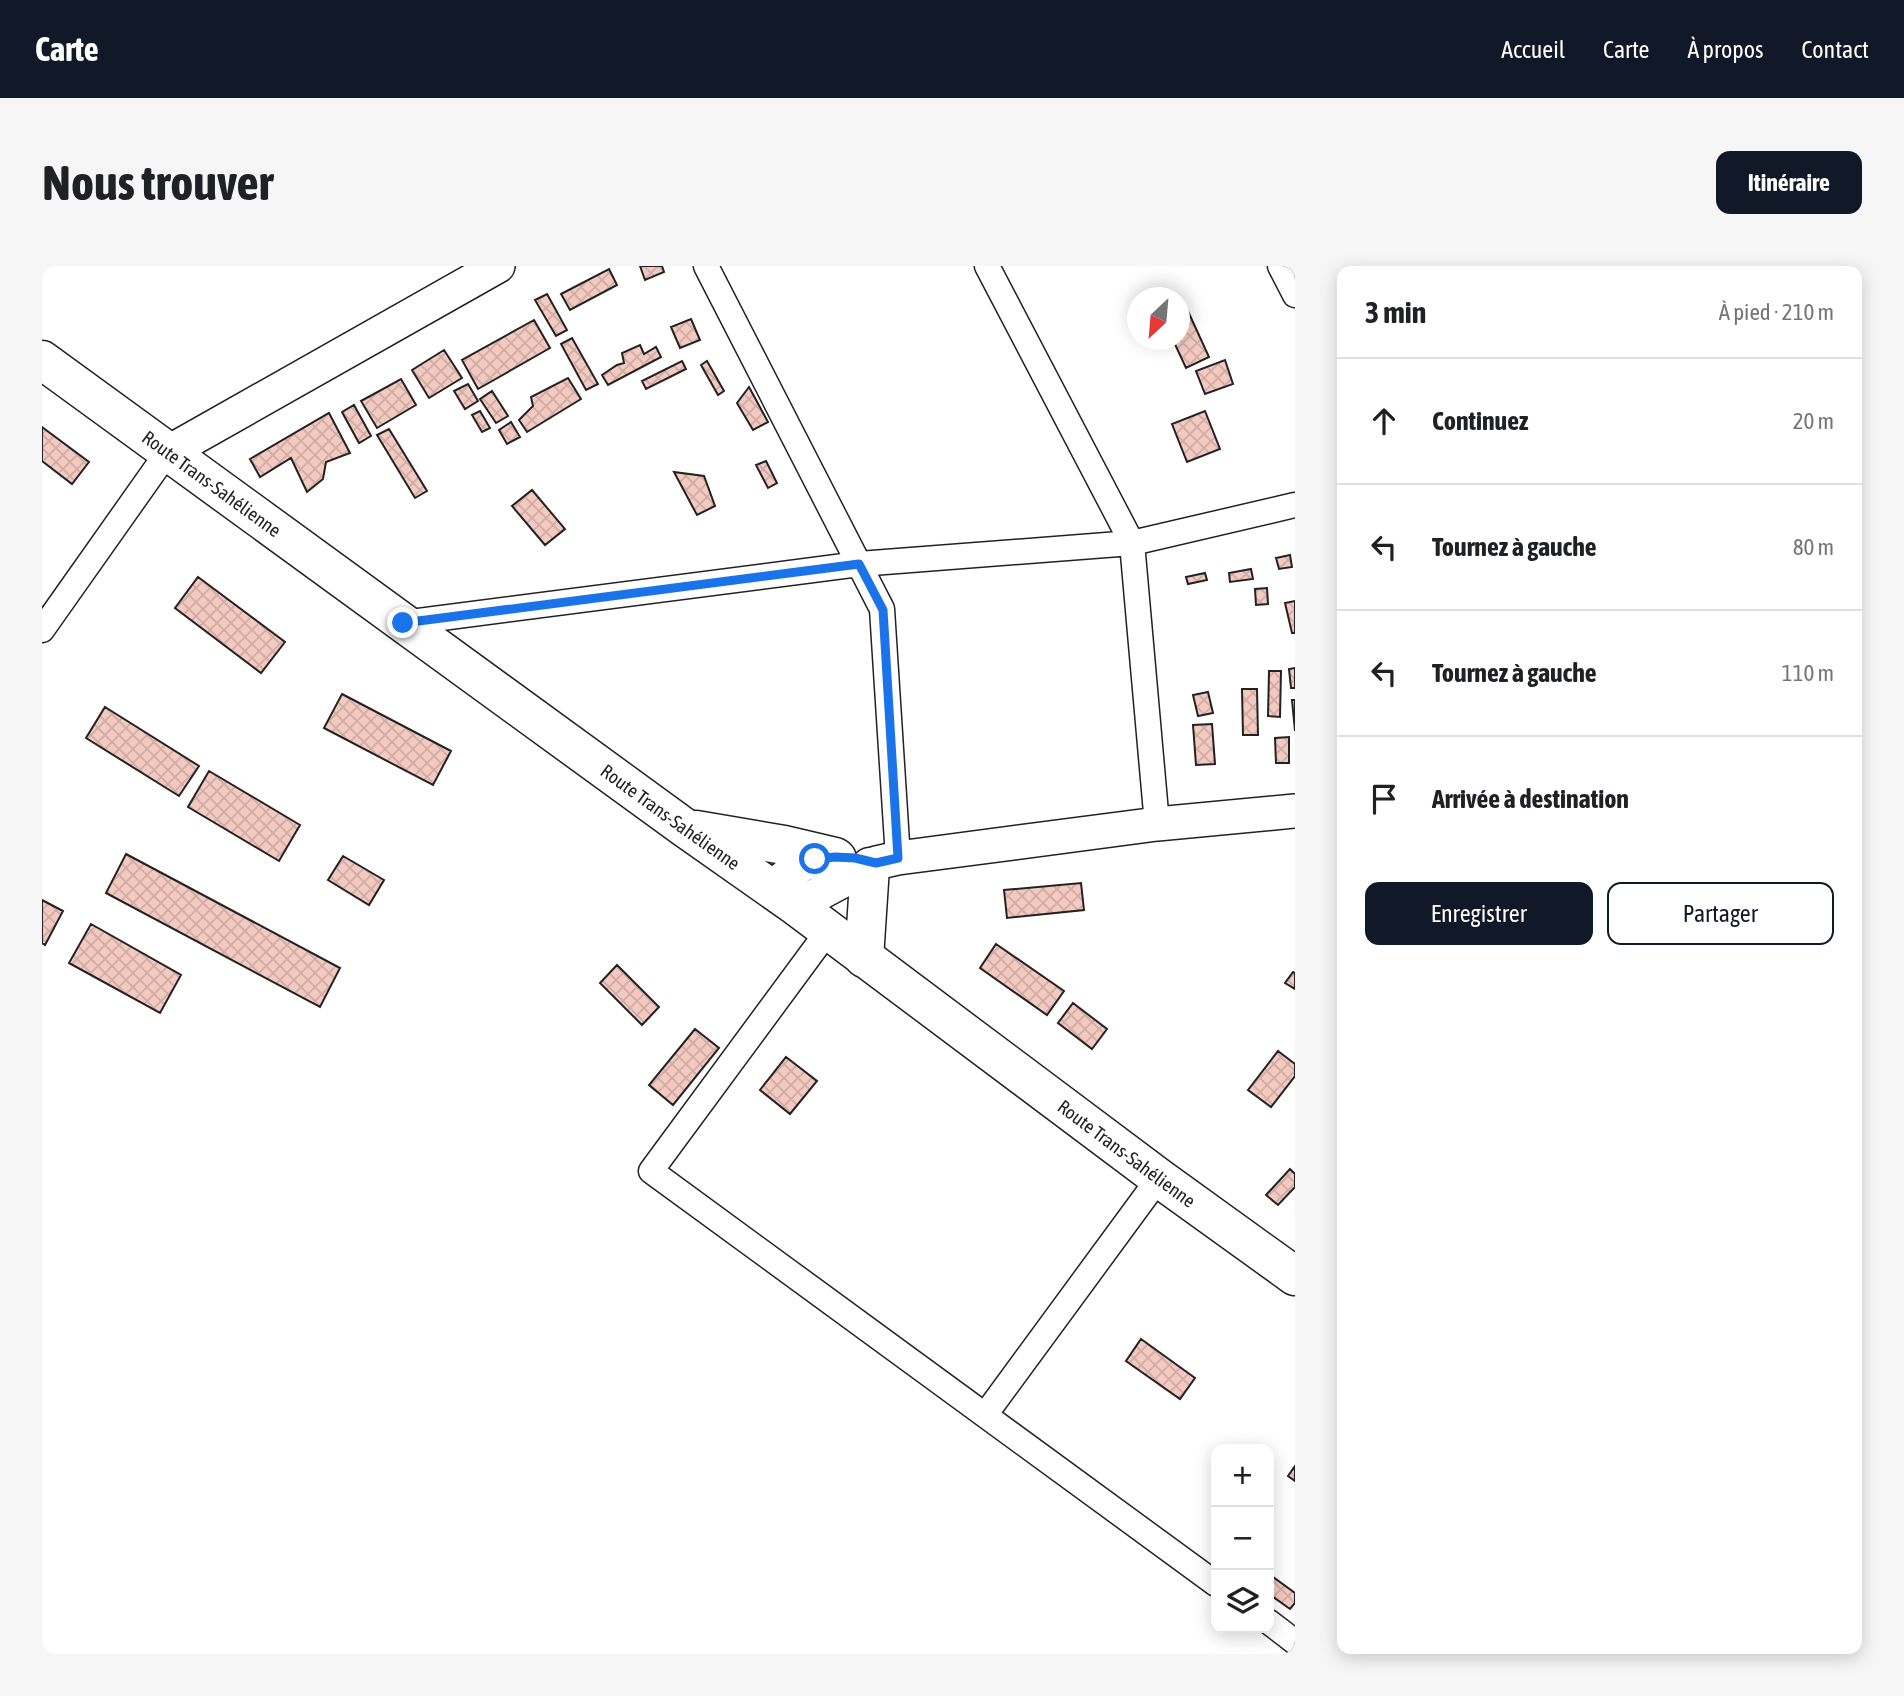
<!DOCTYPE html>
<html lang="fr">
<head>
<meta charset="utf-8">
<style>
	body { margin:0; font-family:"Asap Condensed",sans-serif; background:#f6f6f6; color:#202124 }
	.controls { position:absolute; right:21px; bottom:21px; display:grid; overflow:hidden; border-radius:14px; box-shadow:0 4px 18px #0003 }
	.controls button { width:63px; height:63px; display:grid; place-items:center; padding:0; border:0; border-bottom:2px solid #e0e0e0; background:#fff; color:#202124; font:35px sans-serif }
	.compass { position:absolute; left:1085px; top:21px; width:63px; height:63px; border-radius:50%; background:#fff; box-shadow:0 4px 18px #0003; rotate:206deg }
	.stop { position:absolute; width:21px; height:21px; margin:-16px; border:5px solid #1a73e8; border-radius:50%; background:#fff }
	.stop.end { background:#1a73e8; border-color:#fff; box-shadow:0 2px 7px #0008 }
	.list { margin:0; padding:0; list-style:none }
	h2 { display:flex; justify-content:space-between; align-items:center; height:91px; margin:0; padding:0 28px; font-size:30px }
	h2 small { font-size:23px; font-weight:400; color:#757577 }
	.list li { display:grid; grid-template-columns:46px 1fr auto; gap:21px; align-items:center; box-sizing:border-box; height:126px; padding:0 28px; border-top:2px solid #e0e0e0 }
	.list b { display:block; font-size:26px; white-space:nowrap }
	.list em { font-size:23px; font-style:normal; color:#757577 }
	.actions { display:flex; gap:14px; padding:21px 28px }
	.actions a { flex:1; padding:16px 0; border:2px solid #111827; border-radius:14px; text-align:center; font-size:24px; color:#111827 }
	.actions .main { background:#111827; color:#fff }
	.icon { flex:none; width:38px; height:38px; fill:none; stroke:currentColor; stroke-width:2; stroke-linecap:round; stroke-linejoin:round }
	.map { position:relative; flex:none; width:1253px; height:1388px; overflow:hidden; border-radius:14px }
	header { display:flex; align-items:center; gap:42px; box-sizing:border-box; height:98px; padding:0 35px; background:#111827; color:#fff }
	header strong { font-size:33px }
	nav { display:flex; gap:38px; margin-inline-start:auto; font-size:24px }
	.intro { display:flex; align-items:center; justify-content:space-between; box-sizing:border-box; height:168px; padding:0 42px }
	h1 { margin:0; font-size:49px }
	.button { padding:18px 32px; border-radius:14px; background:#111827; color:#fff; font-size:24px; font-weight:700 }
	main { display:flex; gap:42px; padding:0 42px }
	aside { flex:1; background:#fff; border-radius:14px; box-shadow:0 4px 18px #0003 }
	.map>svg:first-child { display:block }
	.building { fill:url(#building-cross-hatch); stroke:#222; stroke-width:2 }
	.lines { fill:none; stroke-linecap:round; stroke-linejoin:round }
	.street-casing { stroke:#222; stroke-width:27 }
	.secondary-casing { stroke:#222; stroke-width:36 }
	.highway-casing { stroke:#222; stroke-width:41 }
	.street { stroke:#fff; stroke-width:24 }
	.secondary { stroke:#fff; stroke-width:33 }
	.highway { stroke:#fff; stroke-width:38 }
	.route { stroke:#1a73e8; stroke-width:9 }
	.labels { text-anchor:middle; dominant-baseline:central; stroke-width:5; stroke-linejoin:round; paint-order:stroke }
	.street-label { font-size:19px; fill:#222; stroke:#fff }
</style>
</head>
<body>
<header>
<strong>Carte</strong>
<nav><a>Accueil</a><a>Carte</a><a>À propos</a><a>Contact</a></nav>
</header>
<div class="intro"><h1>Nous trouver</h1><a class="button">Itinéraire</a></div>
<main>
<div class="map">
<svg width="1253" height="1388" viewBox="0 0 1253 1388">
	<defs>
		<pattern id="building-cross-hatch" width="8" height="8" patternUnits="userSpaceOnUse" patternTransform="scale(1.75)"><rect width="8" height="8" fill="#f3c9c0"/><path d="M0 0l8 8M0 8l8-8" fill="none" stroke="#d0aca5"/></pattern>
	</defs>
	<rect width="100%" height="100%" fill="#fff"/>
	<path class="building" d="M598,0H620L622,6L603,14Z
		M567,3L575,19L528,44L519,28Z
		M505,28L525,64L514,70L493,34Z
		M1145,43L1167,91L1144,102L1131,74H1138V46Z
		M649,53L658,74L638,82L629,61Z
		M492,54L508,82L436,123L420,94Z
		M530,72L556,118L544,124L519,78Z
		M598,79L602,88L614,81L619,91L566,119L560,109L575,99L582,97L580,87Z
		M402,84L420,112L387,132L370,104Z
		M1183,94L1191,118L1163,128L1154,105Z
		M640,95L644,103L604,123L600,115Z
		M665,95L682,125L676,129L659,99Z
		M526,112L539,133L485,166L477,154L491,140L489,131Z
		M359,113L374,139L335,162L319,135Z
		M426,118L436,135L423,143L412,125Z
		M707,121L726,156L711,164L695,137Z
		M450,125L466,150L454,157L438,133Z
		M312,139L329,170L317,177L300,146Z
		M438,145L448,162L440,166L430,149Z
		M1163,145L1178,183L1145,196L1130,158Z
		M287,147L308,187L284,196L281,213L265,226L249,192L218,211L208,193Z
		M469,156L478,171L465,178L457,164Z
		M0,161L47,196L30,218L0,195Z
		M347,163L385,225L373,232L335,169Z
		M724,195L735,217L726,222L714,199Z
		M632,206L662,210L673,240L655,249Z
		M490,224L523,263L503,279L470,240Z
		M1248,289L1250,301L1237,303L1234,292Z
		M1209,303L1211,313L1188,316L1187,307Z
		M1163,307L1165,314L1146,318L1144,311Z
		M156,311L243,376L219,407L133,342Z
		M1225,322L1226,338L1214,339L1213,323Z
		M1253,335V367H1250L1243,337Z
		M1253,402V422H1249L1247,403Z
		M1227,405H1239L1238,451L1226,450Z
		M1200,423H1215L1216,469H1201Z
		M1166,426L1171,447L1156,450L1151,429Z
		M300,428L409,485L391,519L282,462Z
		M1250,434H1253V465Z
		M63,441L157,500L137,530L44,472Z
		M1170,458L1173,498L1154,499L1151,459Z
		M1247,471V497H1234L1233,472Z
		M167,505L258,559L237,595L146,541Z
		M84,588L298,702L278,741L64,627Z
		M301,590L342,614L327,639L286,614Z
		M1039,617L1042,644L965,652L962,624Z
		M0,634L21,645L3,679L0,677Z
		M49,658L139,709L118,747L27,697Z
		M954,678L1022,725L1005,749L938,702Z
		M575,699L617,741L600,759L558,717Z
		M1251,706L1253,707V723L1243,717Z
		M1031,737L1065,763L1050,783L1016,757Z
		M653,763L677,782L631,839L607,819Z
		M1236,785L1253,798V810L1229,841L1206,824Z
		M744,791L775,815L748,848L718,824Z
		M1248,903L1253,908V921L1236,939L1224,929Z
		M1099,1073L1153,1112L1138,1133L1084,1095Z
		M1253,1200V1215L1246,1210Z
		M1227,1308L1253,1327V1337L1248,1343L1227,1328Z"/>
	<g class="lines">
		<g class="street-casing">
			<path id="street" d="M664,0L840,343L856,592
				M945,0L1090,277L1115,558
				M1238,0L1253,29
				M361,357L817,298L1090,277L1253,239
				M0,364L125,187
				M786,665L609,905L1174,1318
				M943,1149L1117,912
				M1227,1356L1253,1376"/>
		</g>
		<g class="secondary-casing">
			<path id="secondary" d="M125,187L456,0
				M729,623C751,603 766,590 797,591
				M754,640L834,597L856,592L1115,558L1253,545"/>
		</g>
		<g class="highway-casing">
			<g id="highway">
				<path id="s1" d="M0,94L643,562L754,640L1117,912L1253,1010"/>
				<path d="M654,564L742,579L793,591"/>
				<path d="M822,692L828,601"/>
			</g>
		</g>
		<use href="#street" class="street"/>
		<use href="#secondary" class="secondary"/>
		<use href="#highway" class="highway"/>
	</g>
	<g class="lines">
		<path class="route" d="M361,357L817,298L841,344L856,592L834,597L813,592L793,591L773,593"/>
	</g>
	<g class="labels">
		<g class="street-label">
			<text stroke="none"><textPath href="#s1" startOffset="210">Route Trans-Sahélienne</textPath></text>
			<text stroke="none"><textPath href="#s1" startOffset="777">Route Trans-Sahélienne</textPath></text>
			<text stroke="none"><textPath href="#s1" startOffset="1344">Route Trans-Sahélienne</textPath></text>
		</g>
	</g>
</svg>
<div class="controls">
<button>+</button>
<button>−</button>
<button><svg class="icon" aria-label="layers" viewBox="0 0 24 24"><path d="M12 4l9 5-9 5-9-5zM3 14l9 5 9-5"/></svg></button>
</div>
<svg class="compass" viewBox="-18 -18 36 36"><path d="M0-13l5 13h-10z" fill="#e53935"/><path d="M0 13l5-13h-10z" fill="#757577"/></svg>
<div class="stop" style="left:773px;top:593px"></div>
<div class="stop end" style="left:361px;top:357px"></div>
</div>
<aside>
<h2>3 min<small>À pied · 210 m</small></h2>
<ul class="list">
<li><svg class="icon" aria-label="ahead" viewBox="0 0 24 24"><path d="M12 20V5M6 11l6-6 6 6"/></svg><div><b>Continuez</b></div><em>20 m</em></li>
<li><svg class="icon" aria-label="left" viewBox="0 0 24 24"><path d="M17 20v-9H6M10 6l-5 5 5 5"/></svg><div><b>Tournez à gauche</b></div><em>80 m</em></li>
<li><svg class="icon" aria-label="left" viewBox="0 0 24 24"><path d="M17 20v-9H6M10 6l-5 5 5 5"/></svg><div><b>Tournez à gauche</b></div><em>110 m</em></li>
<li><svg class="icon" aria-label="arrive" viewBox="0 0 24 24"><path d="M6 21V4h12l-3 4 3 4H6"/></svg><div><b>Arrivée à destination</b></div></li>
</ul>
<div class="actions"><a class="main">Enregistrer</a><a>Partager</a></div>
</aside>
</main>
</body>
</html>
